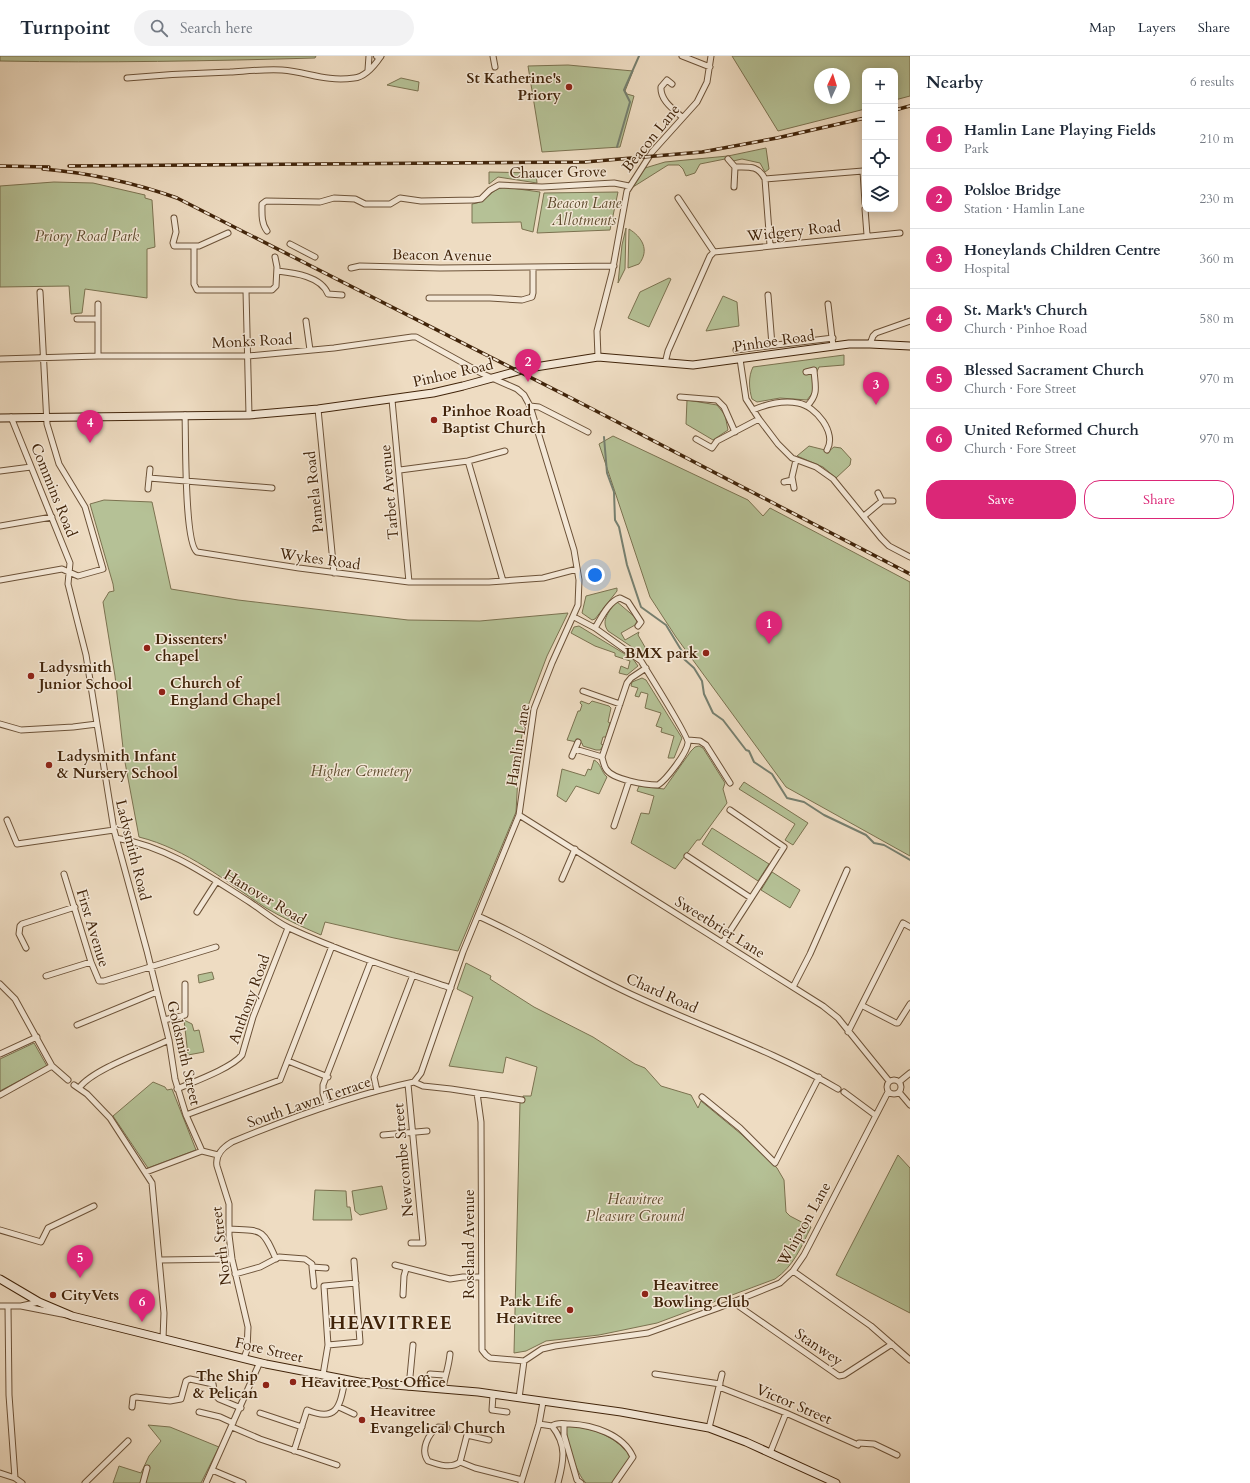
<!DOCTYPE html>
<html lang="en">
<head>
<meta charset="utf-8">
<style>
	body { margin:0; font-family:Cardo,serif; background:#f2f2f3; color:#1f2937 }
	.controls { position:absolute; right:12px; top:12px; display:grid; overflow:hidden; border-radius:8px; box-shadow:0 2px 10px #0003 }
	.controls button { width:36px; height:36px; display:grid; place-items:center; padding:0; border:0; border-bottom:1px solid #e0e1e3; background:#fff; color:#1f2937; font:20px sans-serif }
	.compass { position:absolute; left:814px; top:12px; width:36px; height:36px; border-radius:50%; background:#fff; box-shadow:0 2px 10px #0003; rotate:4deg }
	.you { position:absolute; left:595px; top:519px; width:14px; height:14px; margin:-10px; border:3px solid #fff; border-radius:50%; background:#1a73e8; box-shadow:0 0 0 6px #1a73e833 }
	.badge { display:grid; place-items:center; width:26px; height:26px; border-radius:50%; background:#db2777; color:#fff; font-size:13px; font-weight:700 }
	.pin { position:absolute; translate:-50% -33px; filter:drop-shadow(0 1px 2px #0008) }
	.pin::after { content:''; position:absolute; top:21px; width:14px; height:12px; background:inherit; clip-path:polygon(0 0,100% 0,50% 100%) }
	.list { margin:0; padding:0; list-style:none }
	h2 { display:flex; justify-content:space-between; align-items:center; height:52px; margin:0; padding:0 16px; font-size:17px }
	h2 small { font-size:13px; font-weight:400; color:#747a83 }
	.list li { display:grid; grid-template-columns:26px 1fr auto; gap:12px; align-items:center; box-sizing:border-box; height:60px; padding:0 16px; border-top:1px solid #e0e1e3 }
	.list b { display:block; font-size:15px; white-space:nowrap }
	.list p { margin:0; font-size:13px; white-space:nowrap; color:#747a83 }
	.list em { font-size:13px; font-style:normal; color:#747a83 }
	.actions { display:flex; gap:8px; padding:12px 16px }
	.actions a { flex:1; padding:9px 0; border:1px solid #db2777; border-radius:16px; text-align:center; font-size:14px; color:#db2777 }
	.actions .main { background:#db2777; color:#fff }
	.icon { flex:none; width:22px; height:22px; fill:none; stroke:currentColor; stroke-width:2; stroke-linecap:round; stroke-linejoin:round }
	.map { position:relative; flex:none; width:910px; height:1427px; overflow:hidden }
	header { display:flex; align-items:center; gap:24px; box-sizing:border-box; height:56px; padding:0 20px; background:#fff; border-bottom:1px solid #e0e1e3 }
	header strong { font-size:19px }
	nav { display:flex; gap:22px; margin-inline-start:auto; font-size:14px }
	.search { width:280px; height:36px; background:#f2f2f3; display:flex; align-items:center; gap:10px; box-sizing:border-box; padding:0 14px; border-radius:22px; color:#747a83; font-size:15px }
	main { display:flex }
	aside { flex:1; background:#fff }
	.map>svg:first-child { display:block }
	.green { fill:#b5c196; stroke:#7b7250; fill-rule:evenodd }
	.lines { fill:none; stroke-linecap:round; stroke-linejoin:round }
	.stream { stroke:#767f6f; stroke-width:2 }
	.minor-casing { stroke:#6c5238; stroke-width:7 }
	.tertiary-casing { stroke:#6c5238; stroke-width:8 }
	.secondary-casing { stroke:#41240a; stroke-width:9 }
	.minor { stroke:#f4e8d7; stroke-width:5 }
	.tertiary { stroke:#f4e8d7; stroke-width:6 }
	.secondary { stroke:#f4e8d7; stroke-width:7 }
	.rail-casing { stroke:#41240a; stroke-width:3.5 }
	.rail { stroke:#f4e8d7; stroke-width:2; stroke-dasharray:6; stroke-linecap:butt }
	.poi-dot { fill:#8f2418; stroke:#f4e8d7; stroke-width:1.5 }
	.labels { text-anchor:middle; dominant-baseline:central; stroke-width:3; stroke-linejoin:round; paint-order:stroke }
	.poi-label { font-size:15px; font-weight:bold; fill:#41240a; stroke:#f4e8d7; text-anchor:start }
	.street-label { font-size:15px; fill:#41240a; stroke:#f4e8d7 }
	.park-label { font-size:15px; font-style:italic; fill:#5e4b2d; stroke:#f4e8d7 }
	.district-label { font-size:19px; font-weight:bold; letter-spacing:1px; fill:#41240a; stroke:#f4e8d7 }
</style>
</head>
<body>
<header>
<strong>Turnpoint</strong>
<div class="search"><svg class="icon" aria-label="search" viewBox="0 0 24 24"><circle cx="10" cy="10" r="6"/><path d="M15 15l6 6"/></svg>Search here</div>
<nav><a>Map</a><a>Layers</a><a>Share</a></nav>
</header>
<main>
<div class="map">
<svg width="910" height="1427" viewBox="0 0 910 1427">
	<rect width="100%" height="100%" fill="#eedcc2"/>
	<filter id="stains"><feTurbulence type="fractalNoise" baseFrequency=".005" numOctaves="4"/><feColorMatrix values="0 0 0 0 .2 0 0 0 0 .09 0 0 0 0 .02 0 0 0 .5 -.17"/></filter>
	<radialGradient id="worn" r=".72"><stop offset=".6" stop-color="#630" stop-opacity="0"/><stop offset="1" stop-color="#630" stop-opacity=".3"/></radialGradient>
	<path class="green" d="M0,0H316L315,2C210,5 105,7 0,5Z
		M732,0H910V40L895,44V15H865V53L778,75ZM820,18H844V42H820Z
		M568,9L633,15L625,35L627,38L634,40L620,91L542,96L528,10Z
		M401,22L419,26L418,35L387,29Z
		M766,92L769,113L765,116L760,107L742,103L733,105L730,102L700,108L695,117L686,120L683,113L679,109H668L633,131L645,112L665,106L728,100Z
		M489,116L536,117L537,127L498,121L489,128Z
		M54,126L93,127L145,139V142L152,144L155,191L147,193V242L85,233L82,257L71,258L69,230L0,231V130Z
		M504,131L540,136L533,176L522,173L521,166L472,167V148C486,147 491,133 504,131Z
		M618,136L610,174L537,177L544,137Z
		M626,172L625,213L618,227L622,189Z
		M629,173C642,181 650,194 639,208L628,212Z
		M669,222L671,223L649,271L628,262L640,236Z
		M723,240L737,246L739,270L706,275Z
		M844,299V309L819,311L814,322V335L807,344L780,342L757,346L752,343C749,333 748,321 753,311Z
		M687,344L717,349L725,359L728,374L713,384L686,368Z
		M613,380L748,444L763,460L770,452L910,526V800L786,731L676,581L650,541L599,388Z
		M809,390L829,395L834,391L841,392L851,403L850,409L836,422L823,411L797,400Z
		M104,444L152,446L171,533L238,544L408,564L480,565L568,557L547,600L528,650L520,689L517,691L516,698L519,702L516,756L458,895L394,882L325,866L321,879C302,871 283,862 266,852C225,825 187,793 139,781L124,701L115,620L103,546L109,536L114,535L113,528L90,448Z
		M617,532V535L595,563L592,564L582,557L586,540Z
		M616,545L636,562L637,565L635,569L621,577L625,584L639,576L638,579L649,598L644,599L608,575C600,564 610,555 616,545Z
		M579,570L633,603L638,610L627,619L619,617L621,610L628,613L630,605L615,600V597L595,590L571,577L574,571Z
		M642,622L646,624L682,682L674,702H668L674,680L661,676L662,672L656,670L661,657L645,652L648,638L641,636L639,641L635,640L638,632L631,630L632,626Z
		M581,645L589,648L592,645L609,650L611,652L608,666L610,667L606,681H603L601,688L604,689L600,694H596L583,690L582,687L567,684L578,655H580L582,649L580,647Z
		M699,690L703,692L725,727L723,733L727,747L700,784H697L675,813L631,787L641,757L649,758L654,740L637,735L639,730L664,733L691,695L695,691Z
		M594,704C601,707 601,716 607,721L599,738L576,730L566,746L557,740L562,713L585,720L588,713L591,714Z
		M744,726L808,767L793,789L785,784L795,768L739,733Z
		M712,772L769,808L758,825L702,788Z
		M772,816L800,834L790,852L761,834Z
		M466,907L491,920L490,923L534,951L593,981L635,1008L645,1012L661,1030L691,1039L698,1052L701,1045L741,1078L777,1112L784,1124L786,1156L790,1160L811,1171C801,1191 794,1210 775,1223L657,1267L599,1279L546,1285L526,1295L514,1297L520,1046H522L523,1040H531L537,1011L506,1001L503,1017L449,1010L473,941L457,933Z
		M212,916L214,923L199,927L198,919Z
		M184,964L192,968L194,975L199,974L204,996L188,999Z
		M34,987L47,1010L0,1035V1003Z
		M153,1026L165,1031L167,1034L172,1033L196,1094L148,1112L113,1060Z
		M898,1099L910,1112V1257L836,1219Z
		M382,1130L387,1153L360,1159L355,1155L352,1135Z
		M315,1134L346,1135L347,1151H350L352,1164H313Z
		M148,1369L170,1371L219,1391L201,1427H113L119,1410L141,1417L149,1400L161,1385Z
		M566,1370C592,1371 616,1380 631,1401L612,1427H586C576,1418 566,1384 566,1370Z"/>
	<g class="lines">
		<path class="stream" d="M617,91L630,46L624,34L639,0
			M604,381L607,417L614,436L615,464L619,471L627,509L641,551L666,569L683,597L684,603L694,612L702,625L704,638L713,657L723,664L746,694L749,695L754,706L772,718L787,742L804,746L824,759L866,779L874,787L884,789L910,804"/>
		<g class="minor-casing">
			<path id="minor" d="M493,0L495,11
				M682,0L710,11
				M368,14L369,0
				M127,22C161,19 195,17 230,16C247,15 265,13 282,14C308,16 325,26 354,22C365,21 375,9 381,0
				M672,28L667,24L661,31C660,44 673,53 682,61
				M728,103L735,111
				M734,131L735,111C749,111 758,109 765,123
				M678,142L714,196
				M865,153L867,179
				M174,162L176,176L173,187L174,190H199L228,177
				M267,175C261,167 262,157 262,148L266,145L320,146L334,142L355,143L365,148H390L400,142L421,145L474,144L481,143L490,134L499,129L542,131L614,127L629,130
				M290,188L315,201
				M770,189L765,123L863,115L865,147
				M194,191V228L197,234H272L276,230L277,211L275,201
				M351,212L360,210L440,212L614,210
				M277,215C294,217 321,220 328,238L342,239
				M246,235L249,359
				M768,239L772,289
				M429,242H490L522,244L532,241L533,237V211
				M828,248L833,290
				M77,263H98
				M306,265L310,294
				M870,288L873,280L876,277L910,265
				M736,294L833,282
				M98,300V248
				M598,301L597,275L612,217L627,135L652,96L697,46L707,26L711,0
				M0,303L98,300H248L334,292L412,281H416L483,318L517,333L524,339L530,350L574,494L579,524L578,549L552,607L534,653L519,759L463,896L421,1017L414,1026
				M665,307L668,295L710,200L714,196L900,177
				M806,316L814,314C815,330 819,338 807,350
				M680,341L717,344L724,351L735,376
				M392,344L409,526
				M530,350L539,351L588,376
				M318,353L334,517
				M753,354C767,348 782,344 798,347C816,350 837,377 827,394
				M185,359C186,380 184,487 197,496L299,512L409,526H489L543,522L577,513
				M11,361L70,507L68,528L86,599L114,774L147,895L169,984L175,1023L186,1059L202,1095L218,1099
				M759,363L778,388L792,402L816,411L833,423L881,482L889,490L910,501
				M696,383L712,392L717,385L759,363L746,343L740,303
				M468,405L503,525
				M400,414L468,405L505,395
				M0,415L31,411
				M149,422L272,432
				M784,426L792,424
				M794,432L792,421L796,404
				M148,433L150,413
				M878,437L882,445
				M864,460L882,445H893
				M0,470L52,461
				M0,524L62,513L78,520L103,513L85,451L59,408L47,368L40,236
				M574,561L595,572L641,605C647,615 689,681 688,687C687,697 666,724 658,729C646,729 613,724 606,713C604,710 603,705 602,701L627,627L631,622L646,612
				M595,572C601,562 609,545 620,542L628,546L641,566L638,570
				M583,635L620,648
				M0,668L21,674L73,671L97,668
				M688,684L700,685L706,689L730,727
				M575,693L602,701
				M572,700L578,686
				M519,759L823,950L838,962L889,1025
				M7,764L17,788L114,774
				M614,770L629,725
				M116,782C168,791 207,819 251,847C263,855 276,866 289,872C341,896 397,914 451,932
				M687,800L751,842
				M64,818L91,906L99,925H104L216,891
				M562,823L575,793
				M197,856L217,825
				M478,860C532,884 582,916 637,941C704,972 774,995 838,1033
				M723,886L784,791L730,754
				M26,892L19,878L20,870L22,868L75,851
				M46,920L91,906
				M0,928L15,943L52,1010L68,1024
				M793,931L810,898L847,814
				M863,950L896,967H898L910,948
				M164,964L185,959V928
				M77,969L157,936
				M848,976L903,867L910,871
				M0,998L37,981
				M288,1005L328,1021
				M887 1031a7 7 0 1 1 14 0a7 7 0 1 1-14 0Z
				M414,1026L423,1030L451,1033L522,1044
				M899,1026L910,1017
				M408,1028L423,1187H411
				M74,1029L87,1038L110,1062L152,1127L164,1257L163,1283
				M79,1032C93,1013 146,995 169,984
				M177,1033C193,1026 232,1012 242,999L253,961L288,872
				M377,1035L374,1021L413,919
				M844,1036L875,1059
				M899,1036L910,1049
				M477,1037L481,1066L482,1294L486,1299L490,1302L524,1305
				M0,1039L52,1010
				M702,1041L740,1072L775,1107L819,1021
				M327,1050L323,1037V1029L371,905
				M186,1059L280,1024L332,890
				M383,1079L427,1075
				M146,1116L202,1095
				M229,1173C262,1175 262,1171 276,1203
				M0,1174L41,1186L48,1172L94,1150
				M160,1204L232,1203
				M395,1209L450,1223L463,1221H481
				M312,1211L314,1230
				M793,1215L871,1270L910,1304
				M235,1218L260,1211L279,1201L305,1203L312,1208V1211L326,1212
				M403,1239L404,1220L406,1213
				M735,1246L740,1251L839,1320L844,1319L892,1288
				M0,1250H21L39,1246
				M8,1250L9,1339L15,1422
				M21,1250L67,1259
				M328,1289L360,1286L354,1205
				M244,1302L247,1294L248,1271L232,1203L229,1179V1148L217,1110C215,1099 222,1092 232,1086C290,1062 352,1039 414,1026
				M430,1318L444,1319
				M655,1318L720,1328
				M323,1319L328,1289L324,1230L356,1227
				M409,1331L413,1289
				M719,1331L786,1357L858,1389
				M443,1332C445,1320 449,1310 450,1298
				M493,1339L492,1354L507,1356
				M519,1342L524,1305L542,1293L555,1290L648,1277L718,1252L780,1227L793,1215L804,1199L888,1036
				M132,1351L133,1342L136,1341L170,1345L181,1343L186,1325L190,1323L213,1328L215,1339L219,1343L241,1352
				M339,1351L354,1358
				M199,1356L220,1361L233,1367
				M260,1357L302,1371
				M539,1368L552,1370C558,1366 563,1368 570,1368C592,1369 623,1378 633,1401L615,1427
				M564,1368V1379L577,1424L581,1427
				M552,1370C567,1389 564,1404 558,1427
				M232,1371L260,1383L337,1409
				M447,1372L438,1371C428,1378 420,1394 428,1405C439,1409 451,1413 460,1406L475,1412L522,1424
				M709,1372L722,1318
				M859,1387L874,1388L897,1399
				M294,1395L307,1354C338,1367 340,1349 345,1324
				M770,1397L786,1357
				M460,1406L467,1379L489,1384
				M212,1414L243,1427
				M0,1417L15,1422L22,1427
				M85,1427L128,1385
				M143,1427L147,1412
				M206,1427L260,1306
				M521,1427L539,1368L543,1346"/>
		</g>
		<g class="tertiary-casing">
			<path id="tertiary" d="M377,0H380"/>
		</g>
		<g class="secondary-casing">
			<path id="secondary" d="M0,362L249,359L318,353L433,337L463,330L529,312L598,301L693,309L849,288H870L910,290
				M0,1223L39,1246L72,1260L266,1308L359,1326L478,1336L621,1356L709,1372L746,1386L836,1427"/>
		</g>
		<use href="#minor" class="minor"/>
		<use href="#tertiary" class="tertiary"/>
		<use href="#secondary" class="secondary"/>
		<g class="rail-casing">
			<path id="rail" d="M895,54L910,50
				M0,110L49,111
				M69,110L585,106L702,96L777,82L865,62
				M43,113C91,117 132,126 177,142L573,343L910,518"/>
		</g>
		<use href="#rail" class="rail"/>
	</g>
	<g class="poi-dot">
		<circle cx="569" cy="31" r="4"/>
		<circle cx="434" cy="364" r="4"/>
		<circle cx="147" cy="592" r="4"/>
		<circle cx="706" cy="597" r="4"/>
		<circle cx="31" cy="620" r="4"/>
		<circle cx="162" cy="636" r="4"/>
		<circle cx="49" cy="709" r="4"/>
		<circle cx="645" cy="1238" r="4"/>
		<circle cx="53" cy="1239" r="4"/>
		<circle cx="570" cy="1254" r="4"/>
		<circle cx="293" cy="1326" r="4"/>
		<circle cx="266" cy="1329" r="4"/>
		<circle cx="362" cy="1364" r="4"/>
	</g>
	<g class="labels">
		<g class="poi-label">
			<text x="561" y="22" text-anchor="end">St Katherine's<tspan x="561" dy="17">Priory</tspan></text>
			<text x="442" y="355">Pinhoe Road<tspan x="442" dy="17">Baptist Church</tspan></text>
			<text x="155" y="583">Dissenters'<tspan x="155" dy="17">chapel</tspan></text>
			<text x="698" y="597" text-anchor="end">BMX park</text>
			<text x="39" y="611">Ladysmith<tspan x="39" dy="17">Junior School</tspan></text>
			<text x="170" y="627">Church of<tspan x="170" dy="17">England Chapel</tspan></text>
			<text x="57" y="700">Ladysmith Infant<tspan x="57" dy="17">&amp; Nursery School</tspan></text>
			<text x="653" y="1229">Heavitree<tspan x="653" dy="17">Bowling Club</tspan></text>
			<text x="61" y="1239">CityVets</text>
			<text x="562" y="1245" text-anchor="end">Park Life<tspan x="562" dy="17">Heavitree</tspan></text>
			<text x="258" y="1320" text-anchor="end">The Ship<tspan x="258" dy="17">&amp; Pelican</tspan></text>
			<text x="301" y="1326">Heavitree Post Office</text>
			<text x="370" y="1355">Heavitree<tspan x="370" dy="17">Evangelical Church</tspan></text>
		</g>
		<g class="street-label">
			<text transform="translate(651 82) rotate(-51)">Beacon Lane</text>
			<text transform="translate(558 116) rotate(-1)">Chaucer Grove</text>
			<text transform="translate(794 175) rotate(-6)">Widgery Road</text>
			<text transform="translate(442 199) rotate(1)">Beacon Avenue</text>
			<text transform="translate(252 285) rotate(-3)">Monks Road</text>
			<text transform="translate(774 285) rotate(-8)">Pinhoe Road</text>
			<text transform="translate(453 317) rotate(-13)">Pinhoe Road</text>
			<text transform="translate(54 434) rotate(68)">Commins Road</text>
			<text transform="translate(314 436) rotate(-96)">Pamela Road</text>
			<text transform="translate(389 436) rotate(-95)">Tarbet Avenue</text>
			<text transform="translate(320 503) rotate(8)">Wykes Road</text>
			<text transform="translate(518 689) rotate(-81)">Hamlin Lane</text>
			<text transform="translate(133 794) rotate(76)">Ladysmith Road</text>
			<text transform="translate(265 841) rotate(31)">Hanover Road</text>
			<text transform="translate(720 871) rotate(32)">Sweetbrier Lane</text>
			<text transform="translate(93 872) rotate(73)">First Avenue</text>
			<text transform="translate(662 937) rotate(24)">Chard Road</text>
			<text transform="translate(249 943) rotate(-70)">Anthony Road</text>
			<text transform="translate(184 997) rotate(77)">Goldsmith Street</text>
			<text transform="translate(309 1046) rotate(-19)">South Lawn Terrace</text>
			<text transform="translate(403 1104) rotate(-95)">Newcombe Street</text>
			<text transform="translate(804 1168) rotate(-61)">Whipton Lane</text>
			<text transform="translate(469 1188) rotate(-90)">Roseland Avenue</text>
			<text transform="translate(221 1190) rotate(-97)">North Street</text>
			<text transform="translate(819 1291) rotate(34)">Stanwey</text>
			<text transform="translate(269 1294) rotate(13)">Fore Street</text>
			<text transform="translate(794 1348) rotate(23)">Victor Street</text>
		</g>
		<g class="park-label">
			<text x="584" y="147">Beacon Lane<tspan x="584" dy="17">Allotments</tspan></text>
			<text x="87" y="180">Priory Road Park</text>
			<text x="361" y="715">Higher Cemetery</text>
			<text x="635" y="1143">Heavitree<tspan x="635" dy="17">Pleasure Ground</tspan></text>
		</g>
		<g class="district-label">
			<text x="391" y="1267">HEAVITREE</text>
		</g>
	</g>
	<rect width="100%" height="100%" filter="url(#stains)"/>
	<rect width="100%" height="100%" fill="url(#worn)"/>
</svg>
<div class="controls">
<button>+</button>
<button>−</button>
<button><svg class="icon" aria-label="locate" viewBox="0 0 24 24"><circle cx="12" cy="12" r="6"/><path d="M12 2v4M12 18v4M2 12h4M18 12h4"/></svg></button>
<button><svg class="icon" aria-label="layers" viewBox="0 0 24 24"><path d="M12 4l9 5-9 5-9-5zM3 14l9 5 9-5"/></svg></button>
</div>
<svg class="compass" viewBox="-18 -18 36 36"><path d="M0-13l5 13h-10z" fill="#e53935"/><path d="M0 13l5-13h-10z" fill="#747a83"/></svg>
<div class="you"></div>
<div class="pin badge" style="left:769px;top:588px">1</div>
<div class="pin badge" style="left:528px;top:326px">2</div>
<div class="pin badge" style="left:876px;top:349px">3</div>
<div class="pin badge" style="left:90px;top:387px">4</div>
<div class="pin badge" style="left:80px;top:1222px">5</div>
<div class="pin badge" style="left:142px;top:1266px">6</div>
</div>
<aside>
<h2>Nearby<small>6 results</small></h2>
<ul class="list">
<li><span class="badge">1</span><div><b>Hamlin Lane Playing Fields</b><p>Park</p></div><em>210 m</em></li>
<li><span class="badge">2</span><div><b>Polsloe Bridge</b><p>Station · Hamlin Lane</p></div><em>230 m</em></li>
<li><span class="badge">3</span><div><b>Honeylands Children Centre</b><p>Hospital</p></div><em>360 m</em></li>
<li><span class="badge">4</span><div><b>St. Mark's Church</b><p>Church · Pinhoe Road</p></div><em>580 m</em></li>
<li><span class="badge">5</span><div><b>Blessed Sacrament Church</b><p>Church · Fore Street</p></div><em>970 m</em></li>
<li><span class="badge">6</span><div><b>United Reformed Church</b><p>Church · Fore Street</p></div><em>970 m</em></li>
</ul>
<div class="actions"><a class="main">Save</a><a>Share</a></div>
</aside>
</main>
</body>
</html>
